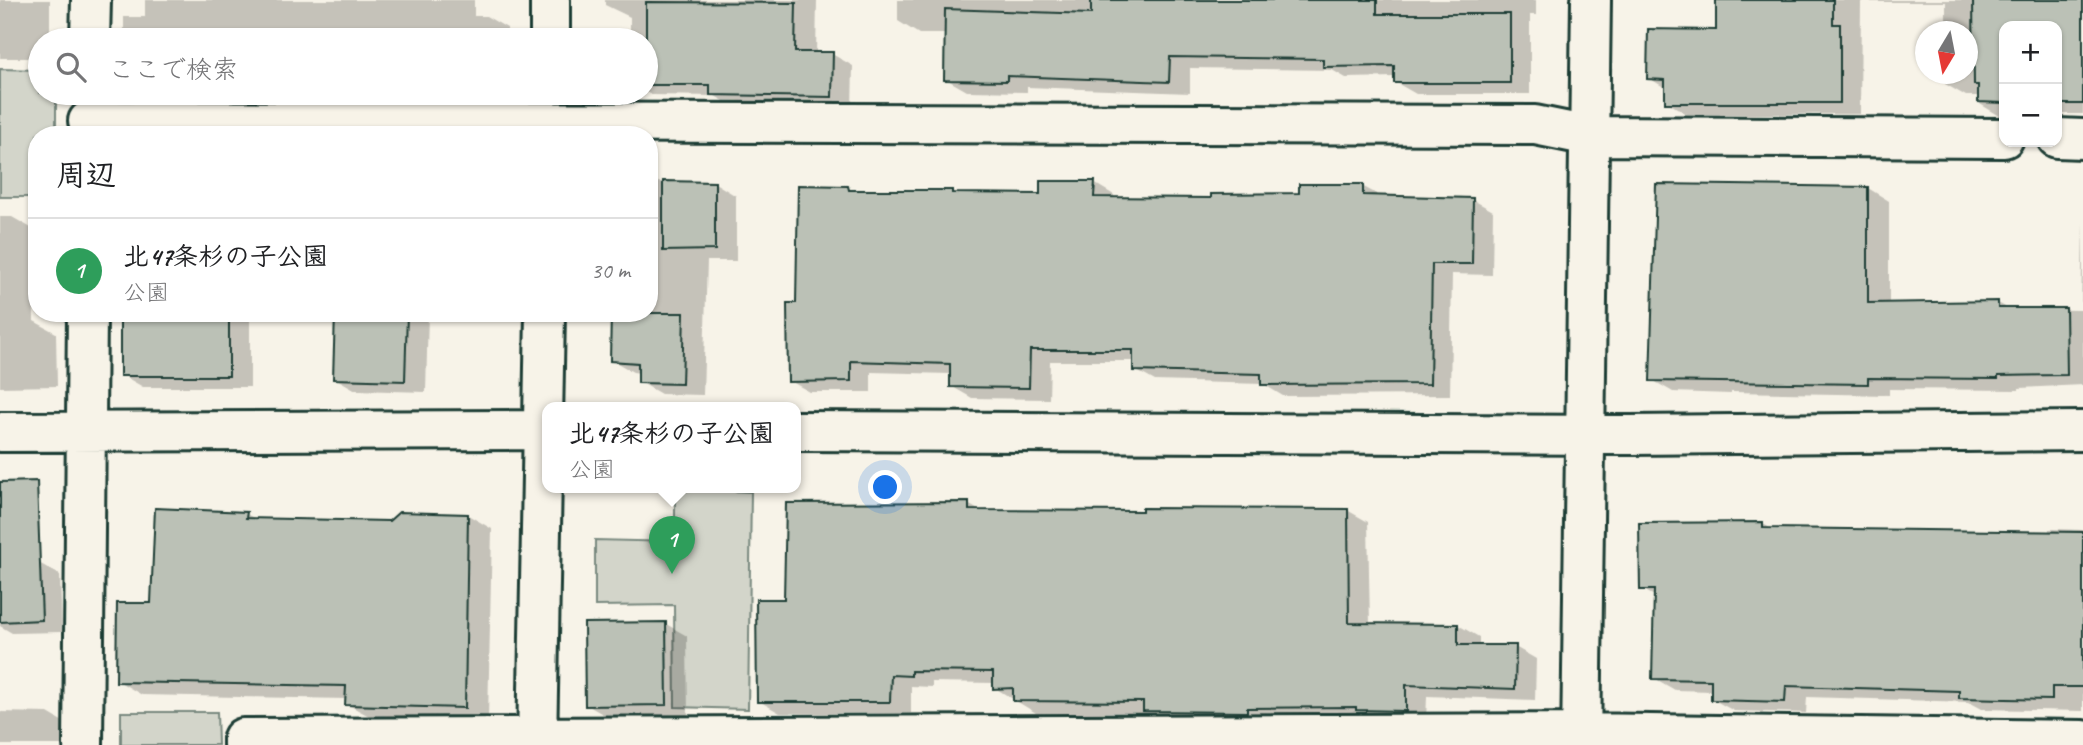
<!DOCTYPE html>
<html lang="ja">
<head>
<meta charset="utf-8">
<style>
	body { margin:0; font-family:Caveat,"Klee One",sans-serif; background:#f6f6f6; color:#202124 }
	.controls { position:absolute; right:21px; top:21px; display:grid; overflow:hidden; border-radius:14px; box-shadow:0 2px 5px #0004 }
	.controls button { width:63px; height:63px; display:grid; place-items:center; padding:0; border:0; border-bottom:2px solid #e0e0e0; background:#fff; color:#202124; font:35px sans-serif }
	.compass { position:absolute; left:1915px; top:21px; width:63px; height:63px; border-radius:50%; background:#fff; box-shadow:0 2px 5px #0004; rotate:190deg }
	.you { position:absolute; left:886px; top:488px; width:24px; height:24px; margin:-18px; border:5px solid #fff; border-radius:50%; background:#1a73e8; box-shadow:0 0 0 10px #1a73e833 }
	.badge { display:grid; place-items:center; width:46px; height:46px; border-radius:50%; background:#ea580c; color:#fff; font-size:23px; font-weight:700 }
	.pin { position:absolute; translate:-50% -58px; filter:drop-shadow(0 2px 4px #0008) }
	.pin::after { content:''; position:absolute; top:37px; width:24px; height:21px; background:inherit; clip-path:polygon(0 0,100% 0,50% 100%) }
	.popup { position:absolute; left:542px; top:402px; width:259px; height:91px; box-sizing:border-box; display:grid; place-content:center; border-radius:14px; background:#fff; filter:drop-shadow(0 2px 5px #0005); font-size:23px; white-space:nowrap; color:#757577 }
	.popup b { font-size:26px; color:#202124 }
	.popup::after { content:''; position:absolute; left:50%; top:100%; margin-left:-14px; border:14px solid transparent; border-top-color:#fff }
	.list { margin:0; padding:0; list-style:none }
	h2 { display:flex; justify-content:space-between; align-items:center; height:91px; margin:0; padding:0 28px; font-size:30px }
	h2 small { font-size:23px; font-weight:400; color:#757577 }
	.list li { display:grid; grid-template-columns:46px 1fr auto; gap:21px; align-items:center; box-sizing:border-box; height:105px; padding:0 28px; border-top:2px solid #e0e0e0 }
	.list b { display:block; font-size:26px; white-space:nowrap }
	.list p { margin:0; font-size:23px; white-space:nowrap; color:#757577 }
	.list em { font-size:23px; font-style:normal; color:#757577 }
	.icon { flex:none; width:38px; height:38px; fill:none; stroke:currentColor; stroke-width:2; stroke-linecap:round; stroke-linejoin:round }
	.map { position:relative; flex:none; width:2083px; height:745px; overflow:hidden }
	.search { position:absolute; background:#fff; box-shadow:0 2px 5px #0004; left:28px; top:28px; width:630px; height:77px; display:flex; align-items:center; gap:18px; box-sizing:border-box; padding:0 24px; border-radius:38px; color:#757577; font-size:26px }
	.panel { position:absolute; background:#fff; box-shadow:0 2px 5px #0004; left:28px; top:126px; width:630px; height:196px; border-radius:28px }
	.map>svg:first-child { display:block }
	.green { fill:#d3d5ca; stroke:#79897f; stroke-width:2 }
	.shadow { fill:#0003 }
	.building { fill:#bbc1b6; stroke:#1f3d34; stroke-width:2 }
	.lines { fill:none; stroke-linecap:round; stroke-linejoin:round }
	.street-casing { stroke:#1f3d34; stroke-width:44 }
	.street { stroke:#f7f3e8; stroke-width:38 }
</style>
</head>
<body>
<div class="map">
<svg width="2083" height="745" viewBox="0 0 2083 745">
	<rect width="100%" height="100%" fill="#f7f3e8"/>
	<filter id="ink" filterUnits="userSpaceOnUse"><feTurbulence type="fractalNoise" baseFrequency=".0143" numOctaves="2"/><feDisplacementMap in="SourceGraphic" scale="14" xChannelSelector="R" yChannelSelector="G"/><feConvolveMatrix kernelMatrix="1 2 1 2 8 2 1 2 1" color-interpolation-filters="sRGB"/></filter>
	<g filter="url(#ink)">
		<path class="green" d="M0,69L40,70V93H56V135H37V197H0Z
			M675,488L751,492L748,709L675,707L674,605L595,606V540L675,542Z
			M121,712H217L218,745H121Z"/>
		<path class="shadow" d="M0,0H50V40H40V58H0Z
			M145,0H474V16H486L507,28V40H124V17H145Z
			M605,0H817L816,54H832L853,66L852,108L733,106L715,96L651,95L646,92V40H630V17L605,5Z
			M898,0H1536V15H1530V94H1416L1395,82V77L1346,78L1332,70L1190,68V93L1027,87V92L967,91L946,79V34H919L898,21Z
			M1718,0H2083V114H2057V26H2004V116H2000L1980,104V96H1966L1945,84V74H1968V32H1946V2H1861L1860,114H1687L1667,102V89L1649,78L1717,31Z
			M131,93H308V94H228V101H145Z
			M395,93H507L508,98H405Z
			M649,182L715,183L736,196V261H707L703,395L661,394L640,382V373L633,372L612,360L649,313Z
			M1094,183L1114,195V199H1213L1301,194L1362,186L1382,197L1473,200L1493,211L1492,275L1452,274L1450,395L1283,396L1263,384L1155,381L1135,370V361H1050L1049,399L972,398L951,386V374L871,372V392H810L790,381L798,305L848,188L855,192L952,191L958,195L1042,196Z
			M1868,188L1889,201V304L1998,303L2009,309L2081,310L2083,222V385L2019,388V390L1889,389V395L1731,392V394L1673,392L1652,380Z
			M0,217H12L33,229L34,321L56,333L57,386L0,387Z
			M122,313H250V387H143L122,375Z
			M337,313H428L426,392L356,390L335,378Z
			M968,504L982,512L1347,510L1368,522L1370,625H1458L1479,637V647H1515L1536,659L1535,700L1427,696L1426,722H1166L1150,713H1036L995,688V683L932,682V687L911,686V713H780L759,701L786,601Z
			M0,510L39,563L60,575L62,632L12,633L0,626Z
			M246,514L258,520L390,523L468,515L492,529L488,720L371,717L347,704V699L142,695L118,681L153,604Z
			M1762,523L1773,530L2049,533V529L2083,530V711L1982,709L1969,702L1807,697L1806,713L1734,711L1712,699L1713,691L1675,690L1654,678L1656,597L1642,589Z
			M666,624L687,636L688,716L608,717L587,705Z
			M0,712L48,713L70,726L69,745H0Z"/>
		<path class="building" d="M1091,0H1377V14H1510V83H1394V66L1323,67V59L1170,57L1169,82L1007,76V81L944,80L945,9L1091,14Z
			M1716,0H1833V24H1840V103H1665V80L1647,79L1648,29L1716,30Z
			M1973,0H2083V104H2057V26H2004V103L1978,102V85H1974Z
			M646,2L796,3L795,52H833L832,97L710,95V85H646Z
			M663,181L715,182V250L663,251Z
			M1040,181H1095L1094,197L1211,198V194L1299,193V184H1363V195L1473,198L1472,264H1432L1430,384L1261,385V374L1133,371V350H1030L1029,388L950,387V364L851,361V381L788,382L787,303H796L798,185L848,186L849,190H952V193L1040,194Z
			M1656,184L1868,187V303L1998,301V308H2066L2067,375L1998,376V379L1868,378V384L1650,381Z
			M120,313H229V376H120Z
			M335,313H407L405,381L333,379Z
			M611,313H684L682,384L638,383V363L610,361Z
			M37,481L42,620L0,622V482Z
			M969,502V510L1142,511V508L1348,509L1349,623L1458,624V645H1516L1515,689L1406,685V711L1356,710V707L1247,708V712L1143,711V702L1013,701V688L993,689V672L911,671V676L891,675L890,702H757L756,599H784L786,503Z
			M155,508L247,512L246,518L389,521L399,512L468,514L465,708L345,705L346,686L116,682L117,603H151Z
			M1763,522V528L2083,532V687H2052V700L1959,698V691L1786,686L1785,702L1711,700V680L1652,679L1654,590H1640L1639,523Z
			M666,622L667,705L585,706L584,623Z"/>
		<g class="lines">
			<g class="street-casing">
				<path id="street" d="M90,40L91,0
					M550,40V0
					M88,121L1535,125L1589,136L2004,138
					M2057,138L2083,139
					M796,431L1630,435L2083,431
					M0,432L548,430
					M83,745L87,313
					M243,745V738L1582,733L2083,740
					M537,745L545,313
					M1581,745L1591,0"/>
			</g>
			<use href="#street" class="street"/>
		</g>
	</g>
</svg>
<div class="controls">
<button>+</button>
<button>−</button>
</div>
<svg class="compass" viewBox="-18 -18 36 36"><path d="M0-13l5 13h-10z" fill="#e53935"/><path d="M0 13l5-13h-10z" fill="#757577"/></svg>
<div class="you"></div>
<div class="pin badge" style="left:672px;top:574px;background:#2e9e5b">1</div>
<div class="popup"><b>北47条杉の子公園</b>公園</div>
<div class="search"><svg class="icon" aria-label="search" viewBox="0 0 24 24"><circle cx="10" cy="10" r="6"/><path d="M15 15l6 6"/></svg>ここで検索</div>
<section class="panel">
<h2>周辺<small></small></h2>
<ul class="list">
<li><span class="badge" style="background:#2e9e5b">1</span><div><b>北47条杉の子公園</b><p>公園</p></div><em>30 m</em></li>
</ul>
</section>
</div>
</body>
</html>
